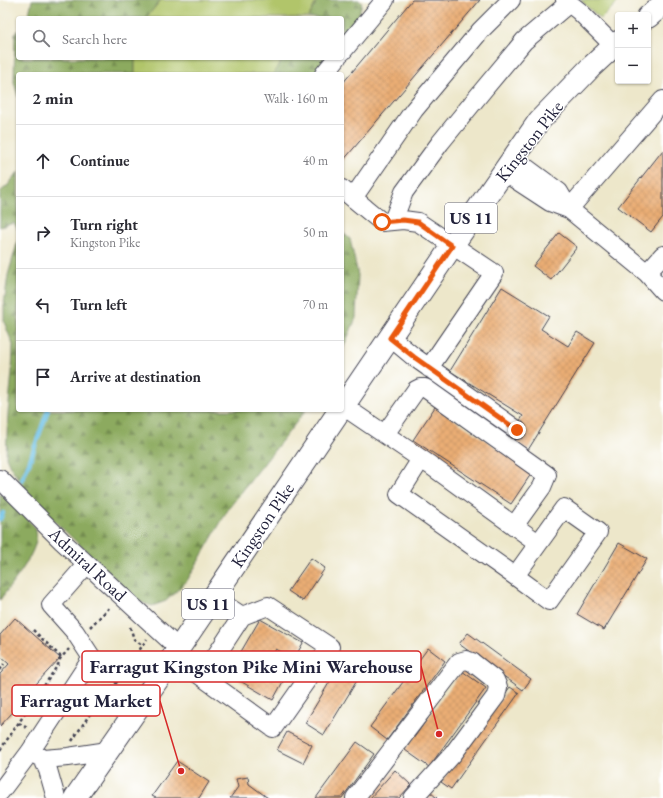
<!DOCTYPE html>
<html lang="en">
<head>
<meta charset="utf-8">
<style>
	body { margin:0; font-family:"EB Garamond",serif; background:#f2f2f3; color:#2b2b33 }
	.controls { position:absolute; right:12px; top:12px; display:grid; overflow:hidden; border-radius:4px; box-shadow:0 1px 3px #0004 }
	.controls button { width:36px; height:36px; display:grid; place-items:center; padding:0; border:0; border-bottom:1px solid #e1e1e2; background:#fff; color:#2b2b33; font:20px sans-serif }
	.stop { position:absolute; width:12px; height:12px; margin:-9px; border:3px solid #ea580c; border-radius:50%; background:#fff }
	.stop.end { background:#ea580c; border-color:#fff; box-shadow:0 1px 4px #0008 }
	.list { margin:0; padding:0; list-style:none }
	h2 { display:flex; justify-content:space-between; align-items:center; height:52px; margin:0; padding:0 16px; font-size:17px }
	h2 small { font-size:13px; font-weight:400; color:#7c7c81 }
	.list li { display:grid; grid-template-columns:26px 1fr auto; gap:12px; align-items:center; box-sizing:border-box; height:72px; padding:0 16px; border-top:1px solid #e1e1e2 }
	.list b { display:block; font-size:15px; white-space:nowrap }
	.list p { margin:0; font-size:13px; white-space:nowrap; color:#7c7c81 }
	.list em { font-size:13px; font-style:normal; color:#7c7c81 }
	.icon { flex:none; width:22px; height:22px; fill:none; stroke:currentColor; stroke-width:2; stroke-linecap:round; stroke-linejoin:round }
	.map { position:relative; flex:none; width:663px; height:798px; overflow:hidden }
	.search { position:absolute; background:#fff; box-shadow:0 1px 3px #0004; left:16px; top:16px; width:328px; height:44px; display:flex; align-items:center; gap:10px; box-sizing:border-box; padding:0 14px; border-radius:4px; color:#7c7c81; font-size:15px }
	.panel { position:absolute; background:#fff; box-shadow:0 1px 3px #0004; left:16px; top:72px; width:328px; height:340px; border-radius:4px }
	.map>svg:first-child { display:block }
	.forest { fill:url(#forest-firs); stroke:#57664c }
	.green { fill:#b1c56a; stroke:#6a7452 }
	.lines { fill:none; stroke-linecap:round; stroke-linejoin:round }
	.stream { stroke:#69c0e6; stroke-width:4.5 }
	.building { fill:url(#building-cross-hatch) }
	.minor-casing { stroke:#404050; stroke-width:20 }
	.major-casing { stroke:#404050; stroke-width:24 }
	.path { stroke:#404050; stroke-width:2.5; stroke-dasharray:3 3; stroke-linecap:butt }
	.minor { stroke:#fff; stroke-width:18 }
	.major { stroke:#fff; stroke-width:22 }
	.route { stroke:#ea580c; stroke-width:5 }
	.labels { text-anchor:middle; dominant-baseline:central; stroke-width:3; stroke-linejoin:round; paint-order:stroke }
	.shield { fill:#fff; stroke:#646476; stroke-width:1 }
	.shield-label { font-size:17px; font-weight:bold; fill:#22223b }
	.street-label { font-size:18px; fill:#22223b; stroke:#fff }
	.leader { fill:none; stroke:#d62828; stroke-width:1.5 }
	.callout-dot { fill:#d62828; stroke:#fff; stroke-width:1.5 }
	.callout { fill:#fff; stroke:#d62828; stroke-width:1.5 }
	.callout-label { font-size:19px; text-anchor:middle; font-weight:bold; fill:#22223b }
</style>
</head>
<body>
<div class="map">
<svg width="663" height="798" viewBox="0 0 663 798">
	<defs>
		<pattern id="forest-firs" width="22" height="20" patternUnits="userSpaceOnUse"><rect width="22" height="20" fill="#8caa5e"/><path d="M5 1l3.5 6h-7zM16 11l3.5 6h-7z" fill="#728a4f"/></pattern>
		<pattern id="building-cross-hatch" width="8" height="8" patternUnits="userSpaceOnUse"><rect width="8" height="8" fill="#eaad75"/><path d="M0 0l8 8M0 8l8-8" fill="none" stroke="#c89566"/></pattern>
	</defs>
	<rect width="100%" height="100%" fill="#fff"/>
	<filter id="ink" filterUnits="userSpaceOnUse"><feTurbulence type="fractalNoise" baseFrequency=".025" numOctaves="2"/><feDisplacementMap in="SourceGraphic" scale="8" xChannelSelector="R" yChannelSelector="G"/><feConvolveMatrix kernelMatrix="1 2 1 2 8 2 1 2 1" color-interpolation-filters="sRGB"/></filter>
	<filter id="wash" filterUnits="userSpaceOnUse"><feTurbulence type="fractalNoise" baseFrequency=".012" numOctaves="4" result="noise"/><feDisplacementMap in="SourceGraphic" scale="16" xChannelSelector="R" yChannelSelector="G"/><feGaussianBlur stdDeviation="0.9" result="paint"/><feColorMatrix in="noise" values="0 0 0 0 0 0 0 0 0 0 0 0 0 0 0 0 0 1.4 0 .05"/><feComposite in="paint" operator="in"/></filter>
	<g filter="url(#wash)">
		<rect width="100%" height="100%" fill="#ede7ca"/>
		<path class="forest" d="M32,0H161L146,18H28Z
			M317,0H359L362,3L358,17L342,37V18H308Z
			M18,30V58H135V74H18V97L14,82L15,33Z
			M283,58H326L313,74H274Z
			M18,172V230L14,223L0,227V192L8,185Z
			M342,232L350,239L358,275L356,318L342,351Z
			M18,240V410H306L229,508L187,581L166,601L152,606L140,602L31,499L10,466L6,457L8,413L12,372L13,345L4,322V303L8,275Z
			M0,494C11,501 21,510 29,521C31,523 34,525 35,528C44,547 11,584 0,600Z"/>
		<path class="green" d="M161,0H317L308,18H146Z
			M580,0H620L601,19Z
			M135,58H283L274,74H135Z"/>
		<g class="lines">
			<path class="stream" d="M22,480L29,463L48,410
				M0,519L3,513"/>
		</g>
		<g id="blocks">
			<path class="building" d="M412,0H480L342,162V84Z
				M663,150V217L651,232L618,207Z
				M559,233L577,247L551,280L533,266Z
				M502,287L549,316L541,329L568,346L577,332L595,343L528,450L509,438L523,416L450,371Z
				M435,407L533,471L511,504L413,440Z
				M619,543L647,559L604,630L577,614Z
				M311,558L325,568L303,601L288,591Z
				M15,618L60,658L36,684L37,686L0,726V674L9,664L0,656V635Z
				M260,619L303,643L294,659L276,649L267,665L286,676L273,700L228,674Z
				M468,633L531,679L523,690L459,644Z
				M428,648L445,661L387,740L370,727Z
				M347,653L367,664L324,735L305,723Z
				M462,671L486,688L429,767L405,750Z
				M510,687L519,693L451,789L441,782Z
				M287,732L312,745L303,763L277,750Z
				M357,742L374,754L342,798H316Z
				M177,761L209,782L199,798H156L152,796Z
				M395,770L411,785L399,798H370Z
				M248,777L249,784L268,798H230L238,787L236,779Z
				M430,792L437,798H425Z"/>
		</g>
	</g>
	<g filter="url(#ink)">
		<use href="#blocks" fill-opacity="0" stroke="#404050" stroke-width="1"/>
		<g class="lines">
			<g class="minor-casing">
				<path id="minor" d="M565,0L579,11L614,46
					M342,52L385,0
					M324,74L337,58
					M513,158L559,192L569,209L647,273L663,291
					M504,172L550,202L569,209
					M342,189L382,222L403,220L418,222L494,273L429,368
					M353,198L414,110L481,30L511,0
					M569,209L663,100
					M393,221L404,192L440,143L484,89L524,41L569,3
					M647,273L663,255
					M390,337L414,357L517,430
					M343,406L430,465L538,543
					M385,434L416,390L420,388H425L547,475L542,487L514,526
					M421,459L399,494L515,576L549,601L598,532L564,508L515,576
					M0,479L62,541L178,648
					M213,597L242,616
					M173,656L273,728L330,647L268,606L242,616L202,677
					M34,754L43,759L48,770L56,798
					M43,759L68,757L108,751
					M0,792L30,752L92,658L75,632L51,605L87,564
					M355,798L459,662L466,660L472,662L495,680L498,687L496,696L453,754L413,798"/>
			</g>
			<g class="major-casing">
				<path id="major" d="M648,17L663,4
					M342,408L452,246L539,121L590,68L618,42
					M75,798L158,679L340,410"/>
			</g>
			<path class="path" d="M90,627L110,607
				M130,627L134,639L142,645
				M33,630L61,657
				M0,670L4,664
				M19,723L27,728
				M72,741L100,699L118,681L147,639
				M0,750L44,686L59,663L60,659L69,649"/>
			<use href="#minor" class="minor"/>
			<use href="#major" class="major"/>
		</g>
	</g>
	<g class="lines" filter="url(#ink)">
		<path class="route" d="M382,222L403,220L418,222L452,246L390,338L414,357L517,430"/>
	</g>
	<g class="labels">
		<g class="shield">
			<rect x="445" y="203" width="52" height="30" rx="3"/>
			<rect x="182" y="589" width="52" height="30" rx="3"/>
		</g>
		<g class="shield-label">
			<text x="471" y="218">US 11</text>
			<text x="208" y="604">US 11</text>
		</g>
		<g class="street-label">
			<text transform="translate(529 141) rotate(-52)">Kingston Pike</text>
			<text transform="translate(262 525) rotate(-56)">Kingston Pike</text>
			<text transform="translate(88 564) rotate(43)">Admiral Road</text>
		</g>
	</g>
	<path class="leader" d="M439 734L421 666M181 771L160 701"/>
	<g class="callout-dot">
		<circle cx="439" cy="734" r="4"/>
		<circle cx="181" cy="771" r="4"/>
	</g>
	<g class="callout">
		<rect x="82" y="651" width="339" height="31" rx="4"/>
		<rect x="12" y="685" width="148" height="31" rx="4"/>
	</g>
	<g class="callout-label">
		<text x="251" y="673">Farragut Kingston Pike Mini Warehouse</text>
		<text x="86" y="707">Farragut Market</text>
	</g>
</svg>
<div class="controls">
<button>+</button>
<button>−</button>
</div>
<div class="stop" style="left:382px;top:222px"></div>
<div class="stop end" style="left:517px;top:430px"></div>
<div class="search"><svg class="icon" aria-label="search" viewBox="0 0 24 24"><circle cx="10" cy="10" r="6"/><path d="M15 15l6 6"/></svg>Search here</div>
<section class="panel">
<h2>2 min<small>Walk · 160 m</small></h2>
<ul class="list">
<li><svg class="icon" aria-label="ahead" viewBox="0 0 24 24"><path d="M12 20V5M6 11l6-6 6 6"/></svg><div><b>Continue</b></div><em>40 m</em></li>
<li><svg class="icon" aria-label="right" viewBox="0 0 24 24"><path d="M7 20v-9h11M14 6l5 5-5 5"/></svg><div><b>Turn right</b><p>Kingston Pike</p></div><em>50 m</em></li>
<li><svg class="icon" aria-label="left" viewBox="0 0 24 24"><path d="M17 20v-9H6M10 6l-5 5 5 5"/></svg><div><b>Turn left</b></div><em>70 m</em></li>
<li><svg class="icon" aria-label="arrive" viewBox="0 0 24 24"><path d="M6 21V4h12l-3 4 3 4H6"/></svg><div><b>Arrive at destination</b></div></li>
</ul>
</section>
</div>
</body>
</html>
